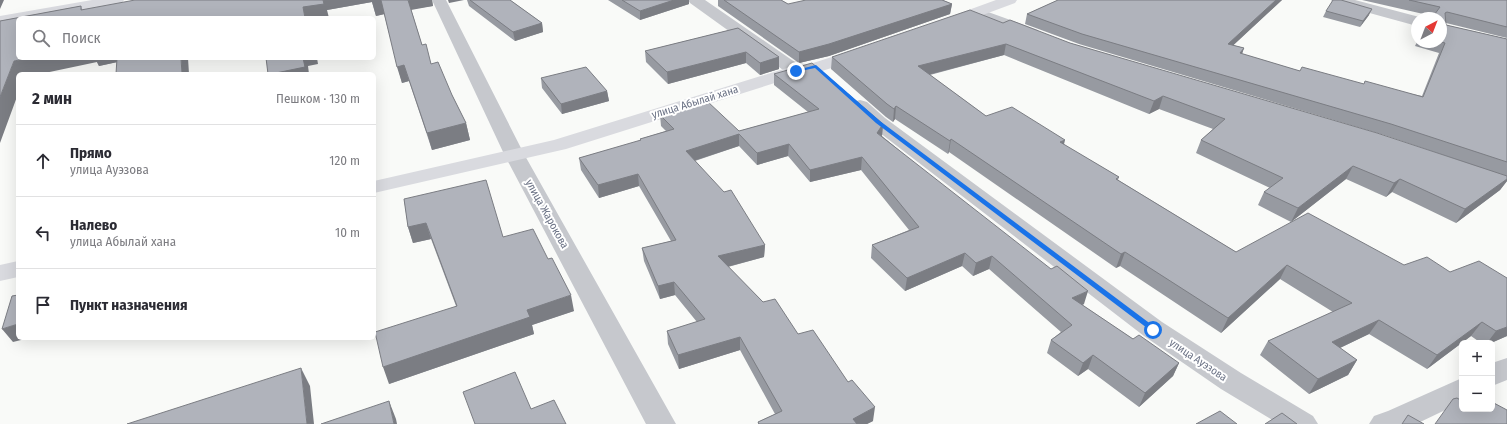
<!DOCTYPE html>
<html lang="ru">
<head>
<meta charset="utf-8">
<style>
	body { margin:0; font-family:"Fira Sans Condensed",sans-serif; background:#f7f7f7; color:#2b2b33 }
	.controls { position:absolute; right:12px; bottom:12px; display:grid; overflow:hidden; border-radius:6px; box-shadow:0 4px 16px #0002 }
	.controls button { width:36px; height:36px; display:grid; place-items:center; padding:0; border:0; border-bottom:1px solid #e1e1e2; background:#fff; color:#2b2b33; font:20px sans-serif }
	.compass { position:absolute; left:1411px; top:12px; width:36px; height:36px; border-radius:50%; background:#fff; box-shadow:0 4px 16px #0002; rotate:42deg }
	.stop { position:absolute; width:12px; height:12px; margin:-9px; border:3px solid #1a73e8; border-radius:50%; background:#fff }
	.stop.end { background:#1a73e8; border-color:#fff; box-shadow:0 1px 4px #0008 }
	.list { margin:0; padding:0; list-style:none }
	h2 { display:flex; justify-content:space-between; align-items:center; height:52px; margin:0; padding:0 16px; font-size:17px }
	h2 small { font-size:13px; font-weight:400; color:#7c7c81 }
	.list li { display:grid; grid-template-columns:26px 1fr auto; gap:12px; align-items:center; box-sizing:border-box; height:72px; padding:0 16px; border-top:1px solid #e1e1e2 }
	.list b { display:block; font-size:15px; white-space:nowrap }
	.list p { margin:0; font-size:13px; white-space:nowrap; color:#7c7c81 }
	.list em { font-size:13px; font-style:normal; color:#7c7c81 }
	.icon { flex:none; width:22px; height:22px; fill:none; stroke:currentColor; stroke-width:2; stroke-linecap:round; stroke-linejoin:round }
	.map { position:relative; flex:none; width:1507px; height:424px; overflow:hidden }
	.search { position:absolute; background:#fff; box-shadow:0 4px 16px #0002; left:16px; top:16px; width:360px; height:44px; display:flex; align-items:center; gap:10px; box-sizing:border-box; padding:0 14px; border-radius:6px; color:#7c7c81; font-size:15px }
	.panel { position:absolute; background:#fff; box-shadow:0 4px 16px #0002; left:16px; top:72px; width:360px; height:268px; border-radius:6px }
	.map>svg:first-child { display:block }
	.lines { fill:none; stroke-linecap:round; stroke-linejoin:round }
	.street { fill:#c6c8cd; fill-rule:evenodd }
	.secondary { fill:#d9dadf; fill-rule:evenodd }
	.primary { fill:#d9dadf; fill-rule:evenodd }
	.wall { fill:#979aa1 }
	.shaded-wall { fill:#7b7d83 }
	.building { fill:#b0b3bb; stroke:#7b7d83 }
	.route { fill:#1a73e8 }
	.labels { text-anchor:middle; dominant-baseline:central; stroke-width:4; stroke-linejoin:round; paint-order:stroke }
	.street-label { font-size:11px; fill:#6c7386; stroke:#fff }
</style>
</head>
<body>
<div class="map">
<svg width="1507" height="424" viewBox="0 0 1507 424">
	<rect width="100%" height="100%" fill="#f9faf8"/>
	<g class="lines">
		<path class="street" d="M432,0H446L524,154L676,424H646L504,154Z
			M688,0H705L802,67L805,71L802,75L796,76L790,75L690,3Z
			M1331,0H1355L1423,18H1417V26L1333,3Z
			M977,8L1038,30L1040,33L1038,36L1032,38L972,16L969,13L972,10Z
			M860,100L867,102L885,118L1162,322L1241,373L1313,416L1318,424H1279L1221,389L1144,336L871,126L851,106L853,102Z
			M1507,358V380L1492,386V363Z
			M1462,378V402L1416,424H1369L1374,416L1388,411Z"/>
		<path class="secondary" d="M996,0H1017L1015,3L953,26L947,28L941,26L939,23L941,20Z
			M860,48L866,49L868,53L866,57L822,71L800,75L566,149L374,193V181L554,140L790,67L813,63Z
			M18,261V277L0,281V265Z"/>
		<path class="primary" d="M92,0H124L122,3L117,4L42,18H18V22L0,26V16Z"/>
	</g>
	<path class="wall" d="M432,0L433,6L411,9L422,45L431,64L452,95L466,123L470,140L432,150L409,81L402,83L384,14L376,16L372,2L327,10L117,62L99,66L97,62L0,21L81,6L82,10Z
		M467,0H510L542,23L543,32L515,41L469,6Z
		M608,0H689V4L640,20Z
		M718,0H781L788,4L943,0L952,4L950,14L829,56L799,63L718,6Z
		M1058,0H1282L1233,45L1244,48L1242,54L1300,71L1422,96L1439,53L1415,46L1417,42H1441V18L1362,0H1507V38L1446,23V25L1507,39V181L1500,190L1456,223L1392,192L1386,197L1346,179L1291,222L1258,205L1264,192L1270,188L1196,153L1201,140L1213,129L1159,109L1149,114L1004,55L930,75L986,116L1064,145L1119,177L1118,180L1236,252L1404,265L1450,272L1507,278V336L1491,343H1481L1471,336L1427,369L1369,334L1340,348L1357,360L1348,375L1309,394L1260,355L1268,341L1333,312L1280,279L1221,333L1120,266L1116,268L949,152L948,154L895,119L893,122L886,117L831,69L832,57L1003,23L1070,43L1470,164L1384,135L1079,44L1025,24L1027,14Z
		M1326,11L1369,15L1360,27L1323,17Z
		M738,28L779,57V69L760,75L746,63L668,84L646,62L645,51Z
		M774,74L883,124L882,136L1084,304L1082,305L1133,339L1179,363L1173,376L1139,407L1088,369L1078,376L1047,353L1051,340L1061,332L989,269L973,276L962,266L905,291L871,258L872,245L909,230L861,170L810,182L788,156L757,165L739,146L695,161L765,245L764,257L728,267L763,302L798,334L873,421L867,424H758V422L775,414L740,350L679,369L668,344L667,331L697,322L675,295L660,299L644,261L642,248L671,241L639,186L599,198L581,170L579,158L640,141V139L666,131L661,126L660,115L739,131L808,112L774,85Z
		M541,78L607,91L609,101L562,114L542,88Z
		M404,199L503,237L574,311L532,325L534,334L389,384L456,306L431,239L413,243L408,227Z"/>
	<path class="shaded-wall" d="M0,0H4L0,9Z
		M323,0H381L385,14L376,16L372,2L327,10L329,18H305L303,7Z
		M408,0H432L433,6L411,10Z
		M448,0H464L449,3Z
		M674,0H689V4L640,20V11Z
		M1276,0H1282L1224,54L1228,44Z
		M952,4L950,14L829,56L799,63V52Z
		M1372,9L1369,15L1360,27L1363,21Z
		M542,23L543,32L515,41L513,32Z
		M1006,44L1004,55L916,78L918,66Z
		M1244,48L1240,59V53Z
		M746,52V63L668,84L667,72Z
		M779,57V69L760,75V63Z
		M30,58H126L127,60L99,66L97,62L40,74H18V94L0,143V97L14,61Z
		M181,58H188L189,74H182Z
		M303,58H317L318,64L308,66L309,74H271Z
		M404,65L409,81L402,83L397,67Z
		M607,91L609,101L562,114L561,104Z
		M1163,96L1159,109L1149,114L1154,101Z
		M896,106L895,119L893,122L894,109Z
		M466,123L470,140L432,150L427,133Z
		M883,124L882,136L877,133Z
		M739,134V146L687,163L686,151Z
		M951,139L949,152L948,154L950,141Z
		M1065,140L1062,153L1060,142Z
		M789,144L788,156L757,165V153Z
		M862,157L861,170L810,182V170Z
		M1353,166L1346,179L1291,222L1298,208Z
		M638,174L639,186L599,198L598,185Z
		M1400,179L1392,192L1386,197L1394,183Z
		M1507,179V181L1500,190L1456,223L1465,209Z
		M426,223L431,239L413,243L408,227Z
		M765,245L764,257L719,269L718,256Z
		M1125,252L1120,266L1116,268L1121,254Z
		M965,253L962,266L905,291L907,278Z
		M992,256L989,269L973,276L976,263Z
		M1287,265L1280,279L1221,333L1228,318Z
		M674,282L675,295L660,299L658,286Z
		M1088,291L1084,304L1068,312L1072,298Z
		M571,295L574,311L532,325L534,334L389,384L383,367L527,310Z
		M1379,320L1369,334L1323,356L1332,342Z
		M1482,322L1471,336L1427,369L1437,355Z
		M18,324V338H29L13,342L2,329Z
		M1507,327V336L1491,343H1487L1496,331Z
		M740,337V350L679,369L678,355Z
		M1093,355L1088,369L1078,376L1083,363Z
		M1357,360L1348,375L1309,394L1318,379Z
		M1179,363L1173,376L1139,407L1145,393Z
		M301,368L310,386L314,424H307Z
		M389,401L396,419L397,424H394Z
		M875,407L873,421L867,424H852L853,419Z"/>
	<path class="building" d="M135,0H323L324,4L303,7L305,18H18V58H30L14,61L0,97V21L81,6V10Z
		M381,0H408L422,45L426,44L431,64L438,62L452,95L466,123L427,133L404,65L397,67Z
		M470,0H510L542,23L513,32Z
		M622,0H674L640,11Z
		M724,0H781L788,4L806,0H942L952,4L829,44L799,52Z
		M1058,0H1276L1228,44L1244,48L1240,53L1300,71L1302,67L1364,84L1365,81L1423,97L1445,43L1441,42V18H1432L1440,7L1409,0H1507V27L1447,12L1445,13L1446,25L1507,39V162L1391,124L1082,34L1027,14Z
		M1333,0H1341L1372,9L1363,21L1326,11Z
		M970,10L1003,23L1010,20L1070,43L1377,133L1507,176V179L1465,209L1400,179L1394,183L1353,166L1298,208L1264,192L1283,178L1201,140L1225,119L1163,96L1154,101L1006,44L918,66L986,116L1012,107L1065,140L1060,142L1119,177L1116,179L1236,252L1308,213L1404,265L1427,257L1450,272L1479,261L1507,278V327L1496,331L1482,322L1437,355L1379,320L1332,342L1357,360L1318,379L1268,341L1352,303L1287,265L1228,318L1125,252L1121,254L951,139L950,141L896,106L894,109L887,104L832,57Z
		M738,28L779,57L760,63L746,52L667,72L645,51Z
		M117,58H181L182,74H116Z
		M266,58H303L305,67L271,74H268Z
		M812,63L883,124L877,133L1051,269L1057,266L1088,291L1072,298L1133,339L1139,335L1179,363L1145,393L1093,355L1083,363L1051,340L1072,325L992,256L976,263L965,253L907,278L872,245L919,227L862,157L810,170L789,144L757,153L739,134L686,151L724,192L731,190L765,245L718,256L763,302L775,299L798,334L813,330L848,382L852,380L875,407L853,419L857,424H759L758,422L782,411L740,337L678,355L667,331L705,319L674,282L658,286L642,248L676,240L638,174L598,185L579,158L641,140L640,139L674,129L660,115L707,101L739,131L819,109L774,74Z
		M586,67L607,91L561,104L541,78Z
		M486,180L503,237L533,229L548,259L552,258L571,295L527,310L530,317L383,367L375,332L457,306L426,223L408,227L404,199Z
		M18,295V324L2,329L12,296Z
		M301,368L307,424H127Z
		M515,372L531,409L554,400L566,424H475L463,392Z
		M1457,398L1462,401V409H1492V402L1507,410V424H1435L1453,399Z
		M389,401L394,424H321Z
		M1220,411L1237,424H1196Z
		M1282,413L1297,424H1265Z
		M1408,415L1424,424H1402Z"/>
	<path class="route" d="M816,65L880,121L1156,328V331H1151L876,123L815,68L796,72L793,71Z"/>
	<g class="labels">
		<g class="street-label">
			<text transform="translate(695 102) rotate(-17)">улица Абылай хана</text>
			<text transform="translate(547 214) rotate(61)">улица Жарокова</text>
			<text transform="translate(1198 360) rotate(34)">улица Ауэзова</text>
		</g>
	</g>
</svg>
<div class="controls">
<button>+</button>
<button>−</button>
</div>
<svg class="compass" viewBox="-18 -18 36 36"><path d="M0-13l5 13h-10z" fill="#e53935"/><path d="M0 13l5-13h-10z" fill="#7c7c81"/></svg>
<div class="stop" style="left:1153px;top:330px"></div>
<div class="stop end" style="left:796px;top:71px"></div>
<div class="search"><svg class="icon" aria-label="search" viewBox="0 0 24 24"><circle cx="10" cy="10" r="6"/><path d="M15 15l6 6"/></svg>Поиск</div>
<section class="panel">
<h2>2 мин<small>Пешком · 130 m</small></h2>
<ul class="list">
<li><svg class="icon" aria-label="ahead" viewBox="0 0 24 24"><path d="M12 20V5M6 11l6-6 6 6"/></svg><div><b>Прямо</b><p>улица Ауэзова</p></div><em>120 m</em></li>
<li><svg class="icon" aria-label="left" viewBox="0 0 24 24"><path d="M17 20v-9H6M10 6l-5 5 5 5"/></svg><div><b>Налево</b><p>улица Абылай хана</p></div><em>10 m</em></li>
<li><svg class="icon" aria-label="arrive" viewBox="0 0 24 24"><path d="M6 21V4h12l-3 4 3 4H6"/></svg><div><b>Пункт назначения</b></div></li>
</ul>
</section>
</div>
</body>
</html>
